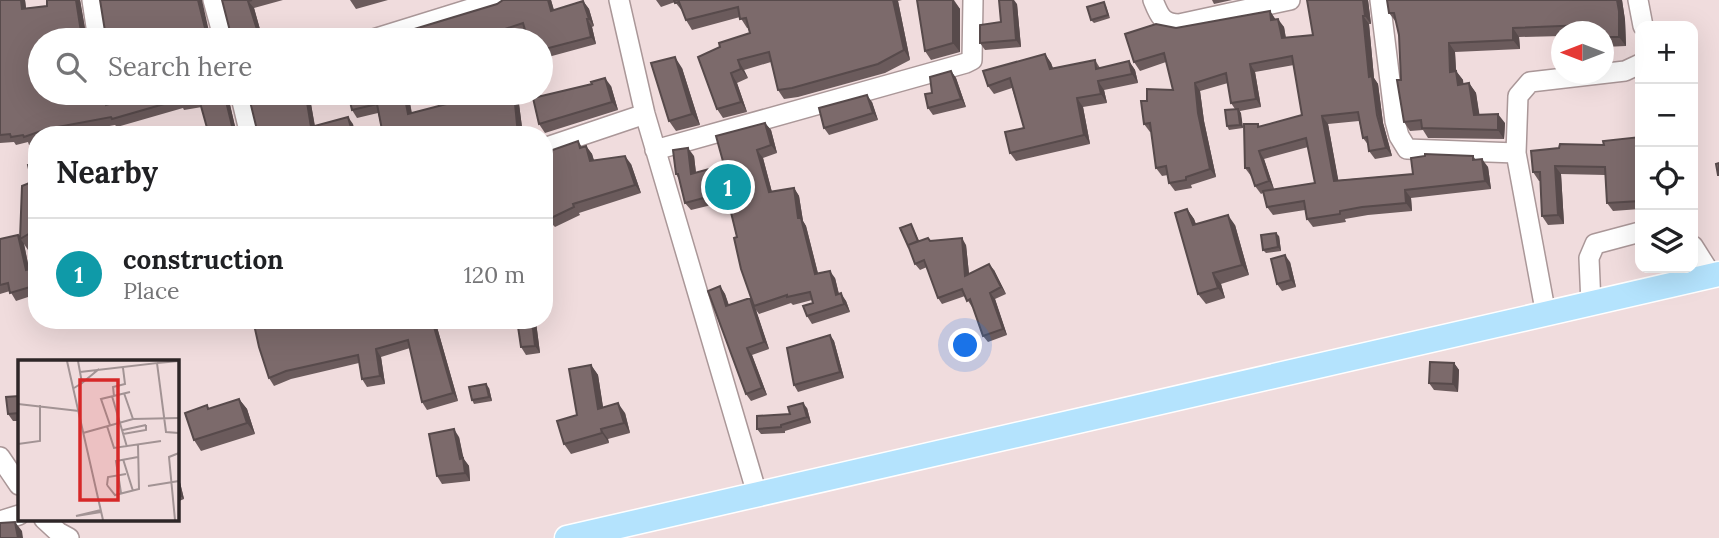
<!DOCTYPE html>
<html lang="en">
<head>
<meta charset="utf-8">
<style>
	body { margin:0; font-family:Lora,serif; background:#f6f6f6; color:#202124 }
	.controls { position:absolute; right:21px; top:21px; display:grid; overflow:hidden; border-radius:14px; box-shadow:0 7px 28px #0002 }
	.controls button { width:63px; height:63px; display:grid; place-items:center; padding:0; border:0; border-bottom:2px solid #e0e0e0; background:#fff; color:#202124; font:35px sans-serif }
	.compass { position:absolute; left:1551px; top:21px; width:63px; height:63px; border-radius:50%; background:#fff; box-shadow:0 7px 28px #0002; rotate:270deg }
	.you { position:absolute; left:966px; top:346px; width:24px; height:24px; margin:-18px; border:5px solid #fff; border-radius:50%; background:#1a73e8; box-shadow:0 0 0 10px #1a73e833 }
	.badge { display:grid; place-items:center; width:46px; height:46px; border-radius:50%; background:#111827; color:#fff; font-size:23px; font-weight:700 }
	.pin { position:absolute; translate:-50% -50%; border:4px solid #fff; box-shadow:0 2px 7px #0006 }
	.list { margin:0; padding:0; list-style:none }
	h2 { display:flex; justify-content:space-between; align-items:center; height:91px; margin:0; padding:0 28px; font-size:30px }
	h2 small { font-size:23px; font-weight:400; color:#757577 }
	.list li { display:grid; grid-template-columns:46px 1fr auto; gap:21px; align-items:center; box-sizing:border-box; height:112px; padding:0 28px; border-top:2px solid #e0e0e0 }
	.list b { display:block; font-size:26px; white-space:nowrap }
	.list p { margin:0; font-size:23px; white-space:nowrap; color:#757577 }
	.list em { font-size:23px; font-style:normal; color:#757577 }
	.icon { flex:none; width:38px; height:38px; fill:none; stroke:currentColor; stroke-width:2; stroke-linecap:round; stroke-linejoin:round }
	.map { position:relative; flex:none; width:1719px; height:538px; overflow:hidden }
	.search { position:absolute; background:#fff; box-shadow:0 7px 28px #0002; left:28px; top:28px; width:525px; height:77px; display:flex; align-items:center; gap:18px; box-sizing:border-box; padding:0 24px; border-radius:38px; color:#757577; font-size:26px }
	.panel { position:absolute; background:#fff; box-shadow:0 7px 28px #0002; left:28px; top:126px; width:525px; height:203px; border-radius:28px }
	.map>svg:first-child { display:block }
	.lines { fill:none; stroke-linecap:round; stroke-linejoin:round }
	.minor-casing { stroke:#aa9798; stroke-width:22 }
	.major-casing { stroke:#fff; stroke-width:27 }
	.minor { stroke:#fff; stroke-width:19 }
	.major { stroke:#b4e3fd; stroke-width:24 }
	.wall { fill:#6b5b5c; fill-rule:evenodd }
	.shaded-wall { fill:#574a4b }
	.building { fill:#7c6a6b; stroke:#574a4b; stroke-width:2 }
	.inset-road { fill:none; stroke:#a29394; stroke-width:2 }
	.view { fill:#d62828; fill-opacity:0.15; stroke:#d62828; stroke-width:3.5 }
	.inset-edge { fill:none; stroke:#2e2627; stroke-width:3.5 }
</style>
</head>
<body>
<div class="map">
<svg width="1719" height="538" viewBox="0 0 1719 538">
	<rect width="100%" height="100%" fill="#f0dcdd"/>
	<g class="lines">
		<g class="minor-casing">
			<path id="minor" d="M92,0L98,40
				M213,0L224,40
				M619,0L645,114L757,494
				M1153,0C1159,15 1162,24 1179,24L1290,0
				M1380,0L1395,121L1399,136L1407,149L1516,153
				M1638,0L1643,26
				M370,40L499,0
				M240,93L250,135
				M544,148L645,114
				M655,150L966,63L972,60L973,0
				M1693,246L1712,276
				M1591,304L1589,258L1595,244L1640,232
				M1546,315L1516,153L1518,96L1530,82L1625,71L1640,64
				M0,457L19,485
				M44,519L58,532L69,538
				M0,521L19,515"/>
		</g>
		<g class="major-casing">
			<path id="major" d="M567,538L1719,274"/>
		</g>
		<use href="#minor" class="minor"/>
		<use href="#major" class="major"/>
	</g>
	<path class="wall" d="M0,0H25L26,8L47,6V0H80L87,40H40V93H67V94L73,93H106L109,104L228,96L237,135H209L202,107L184,110L183,108L117,127L115,125L60,135H37V142L29,145L28,142L16,145L14,142L0,143Z
		M222,0H283L254,8L263,40H228L231,35Z
		M350,0H388L356,9Z
		M551,0L554,10L583,1L589,9L594,26L592,27L596,44L541,59V40L526,31L498,40H378Z
		M656,0H902L898,1L910,60L885,73L798,97L784,99L778,90L771,62L744,70L748,78L737,83L747,112L723,118L717,109L720,47L750,33L748,28H747L740,17L692,30L686,20L683,12L675,2L661,7Z
		M917,0H954L960,9V52L931,60L925,51Z
		M1212,0H1232L1214,4Z
		M1307,0H1368L1371,24H1369L1374,78L1378,84L1383,123L1392,156L1375,159L1369,151V146L1363,138L1359,121L1328,124L1338,180L1413,174L1473,156L1476,160L1488,167L1491,189L1411,198L1412,211L1368,215L1345,219L1346,222L1313,227L1307,219L1305,210L1273,215L1267,207L1263,193L1261,194L1255,186L1252,176H1251L1245,168L1258,124L1260,127L1302,115L1294,65L1255,72L1261,107L1240,111L1243,128L1229,130L1227,126L1235,109L1231,103L1228,83L1200,91L1204,121L1216,177L1191,185L1192,188L1175,191L1169,183L1168,175L1162,176L1156,168L1151,132H1150L1144,124L1147,101L1173,90L1166,62L1140,71L1134,62L1176,28L1270,11L1276,20L1284,27L1286,38L1313,35ZM1308,147L1315,183L1274,189L1264,159Z
		M1387,0H1622L1625,20L1626,46L1604,47V32H1562V36L1519,37L1520,49L1455,52L1456,71L1463,80V84L1469,83L1476,93L1479,115L1505,123L1504,139L1428,138L1423,130L1410,131L1404,122L1399,35L1396,22L1389,13Z
		M1017,4L1021,47L985,50L980,43Z
		M1106,6L1110,18L1094,23L1091,20Z
		M1045,54L1051,63L1053,68L1095,60L1100,68L1129,61L1135,70L1138,83L1104,90L1107,103L1083,107L1090,144L1016,161L1010,153L1024,128L1012,88L994,94L988,86Z
		M682,68L700,125L676,131L669,121Z
		M951,71L956,78L966,107L933,115L928,108L932,93Z
		M611,86L618,110L545,133L539,124Z
		M248,93H345L311,104L315,126L353,124L257,130Z
		M346,93H425L409,98L412,113L458,101L474,93L477,97L518,96L523,135H383L378,113L357,118L352,110L349,96Z
		M872,102L878,120L829,135L824,128Z
		M765,123L771,130L777,153L763,158L772,192L794,188L799,196L803,221L806,226L818,273L835,278L839,294L846,301L850,312L812,324L807,316L813,303L812,300L793,305L791,303L759,314L756,310L769,349L752,355L767,395L751,401L746,394L720,286L725,294L729,305L750,298L752,302L728,201L691,210L685,203L679,179L676,174L694,156L696,173L724,165Z
		M1640,137V209L1613,211L1607,203L1605,175L1561,174L1564,224L1548,225L1542,216L1540,181H1539L1533,172L1604,145Z
		M578,141L582,147L586,146L592,154L594,160L631,164L641,193L579,213L580,215L555,227L553,225L544,228V153Z
		M37,162V244L28,250L24,244L29,269L37,267V294L16,301L10,291L0,294V239L20,238Z
		M1187,209L1194,219L1196,224L1235,225L1249,275L1221,284L1225,298L1206,304L1198,294Z
		M911,224L919,241L928,238L931,241L966,245L969,274L994,270L1006,294L995,299L1007,335L988,342L983,336L973,307H972L965,296L942,304L938,298L927,267L920,270L915,264Z
		M1279,236L1281,251L1266,253L1263,250Z
		M1290,262L1296,287L1282,291L1277,284Z
		M253,320H435L458,401L427,410L422,402L410,348L381,357L385,384L367,387L362,379L359,363L291,379L274,386L269,378Z
		M536,322L540,353L526,355L521,347Z
		M830,335L834,341L844,378L798,392L794,385Z
		M1454,363L1459,370L1458,392L1434,390L1429,383Z
		M591,365L598,375L603,408L625,413L630,433L608,439L609,443L571,454L564,444L577,415Z
		M489,388L492,401L474,404L472,400Z
		M19,396V421H13L8,414Z
		M239,399L247,409L255,434L201,451L194,440Z
		M807,408L811,423L785,431V433L761,434L757,429Z
		M459,437L463,458L469,466L470,481L442,484L437,476Z
		M177,470L184,499L177,502Z
		M121,519H157L123,522Z"/>
	<path class="shaded-wall" d="M21,0H25L27,16L22,9Z
		M76,0H80L87,40H84L82,38Z
		M198,0H202L211,40H210L207,36Z
		M548,0H551L556,18L551,11Z
		M893,0H897L898,1L910,60L904,50Z
		M953,0L960,9V52L953,43Z
		M1013,0H1014L1017,4L1021,47L1016,40Z
		M1363,0H1368L1371,24L1365,16Z
		M1617,0H1622L1625,20L1626,46L1619,37Z
		M248,1L254,8L263,40L260,39Z
		M583,1L589,9L594,26L589,19Z
		M1270,11L1275,19L1277,28L1271,20Z
		M1363,16L1369,24L1374,78L1378,84L1383,123L1392,156L1386,148L1369,77Z
		M587,19L592,27L596,44L591,37Z
		M1278,19L1284,27L1287,46L1282,38Z
		M1513,28L1519,37L1520,49L1513,40Z
		M1449,43L1455,52L1456,71L1463,80L1465,94L1450,72Z
		M1045,54L1051,63L1056,77L1050,69Z
		M675,57L682,68L700,125L692,114Z
		M738,60L744,70L748,78L741,69Z
		M1129,61L1135,70L1138,83L1132,74Z
		M1250,64L1255,72L1261,107L1256,99Z
		M951,71L956,78L966,107L961,99Z
		M731,73L737,83L747,112L741,102Z
		M605,78L611,86L618,110L612,102Z
		M1098,81L1104,90L1107,103L1101,94Z
		M1195,83L1200,91L1204,121L1216,177L1210,169L1198,113Z
		M1469,83L1476,93L1481,124L1474,115Z
		M103,93H106L108,95L111,112L106,105Z
		M224,93H229L228,96L237,135H235L233,130Z
		M404,93L409,98L413,122L408,114Z
		M514,93H516L518,96L523,135H518Z
		M867,95L872,102L878,120L873,113Z
		M306,96L311,104L316,134L311,127Z
		M1077,98L1083,107L1090,144L1084,135Z
		M1238,109L1241,113L1243,128L1240,125Z
		M1498,114L1505,123L1504,139L1498,130Z
		M1322,116L1328,124L1340,189L1334,181Z
		M348,117L353,124L356,135H353Z
		M765,123L771,130L777,153L771,145Z
		M586,146L592,154L596,169L590,161Z
		M688,148L694,156L697,182L691,174Z
		M757,150L763,158L774,200L769,192Z
		M1259,151L1264,159L1274,189L1269,181Z
		M625,156L631,164L641,193L635,185Z
		M1482,159L1488,167L1491,189L1485,181Z
		M1555,166L1561,174L1564,224L1558,215Z
		M794,188L799,196L803,221L806,226L820,282L815,274L798,218Z
		M1405,190L1411,198L1412,211L1406,203Z
		M1187,209L1194,219L1200,236L1193,225Z
		M1228,215L1235,225L1249,275L1242,265Z
		M1276,233L1279,236L1281,251L1278,247Z
		M18,235L24,244L31,278L26,270Z
		M962,238L966,245L970,283L965,276Z
		M1285,255L1290,262L1296,287L1291,280Z
		M989,264L994,270L1006,294L1001,287Z
		M830,271L835,278L841,303L836,295Z
		M1213,273L1221,284L1225,298L1218,288Z
		M720,286L725,294L731,313L726,306Z
		M841,293L846,301L850,312L844,304Z
		M990,293L995,299L1007,335L1003,329Z
		M750,298L755,305L754,306L756,310L769,349L764,342Z
		M432,320H435L458,401L453,393Z
		M532,320H536V322L540,353L535,346Z
		M830,335L834,341L844,378L840,372Z
		M747,348L752,355L767,395L762,388Z
		M376,349L381,357L385,384L380,376Z
		M1454,363L1459,370L1458,392L1453,384Z
		M591,365L598,375L605,419L598,409Z
		M486,384L489,388L492,401L489,397Z
		M239,399L247,409L255,434L247,423Z
		M618,403L625,413L630,433L624,423Z
		M803,403L807,408L811,423L807,417Z
		M454,429L459,437L464,460L463,458L469,466L470,481L465,473L460,459Z
		M601,429L608,439L609,443L602,433Z
		M177,470L184,499L181,496L177,477Z
		M15,522L22,531L23,538H18Z"/>
	<path class="building" d="M0,0H21L22,9L47,6V0H76L82,38L77,40H40V93H65L66,94L73,93H103L106,105L140,95V93H224L233,130L235,135H209L199,99L179,103L178,100L112,119L111,117L47,129L24,137L23,135L11,137L10,134L0,135Z
		M100,0H198L207,36L210,40H101L105,31Z
		M222,0H252L248,1L260,39L228,40L231,35Z
		M503,0H548L551,11L583,1L589,19H587L591,37L541,50V40H528L523,23L493,33L497,40H378L497,4Z
		M674,0H893L904,50L878,64L792,88L778,90L769,52L738,60L741,69L731,73L741,102L717,109L698,57L720,47L719,43L750,33L746,18L740,19L738,7L686,20L679,2L675,3Z
		M917,0H953V43L925,51Z
		M999,0H1013L1016,40L980,43V25L1001,22Z
		M1307,0H1363L1365,16H1363L1369,77L1372,76L1377,115L1386,148L1369,151L1367,137L1363,138L1358,112L1322,116L1334,181L1413,174L1411,158L1425,156V154L1473,156V160L1482,159L1485,181L1405,190L1406,203L1362,207L1340,211V214L1307,219L1304,201L1267,207L1263,191L1315,183L1306,138L1259,151L1269,181L1255,186L1249,168H1245L1244,124H1258V127L1302,115L1292,56L1250,64L1256,99L1231,103L1226,73L1195,83L1198,113L1210,169L1186,177V180L1169,183L1166,166L1156,168L1150,123L1144,124L1141,101H1147V89L1173,90L1164,53L1134,62L1125,34L1156,24L1176,28L1270,11L1271,20L1278,19L1282,38L1313,35Z
		M1387,0H1617L1619,11V37H1604V32H1586L1585,25L1513,28V40L1449,43L1450,72L1456,71L1458,85L1469,83L1474,115L1498,114V130L1422,128L1421,120L1404,122L1397,80H1401L1399,35L1394,13H1389Z
		M1104,2L1108,15L1091,20L1087,7Z
		M1045,54L1050,69L1095,60L1096,69L1129,61L1132,74L1098,81L1101,94L1077,98L1084,135L1010,153L1005,132L1024,128L1010,78L988,86L983,71Z
		M675,57L692,114L669,121L651,63Z
		M951,71L961,99L928,108L925,94L932,93L930,77Z
		M605,78L612,102L539,124L533,98L592,84L591,82Z
		M248,93H317L306,96L311,127L348,117L353,135H254L257,130Z
		M348,93H404L408,114L458,101L457,97L474,93L475,98L495,93H514L518,135H383L377,104L352,110Z
		M867,95L873,113L824,128L819,108Z
		M1238,109L1240,125L1227,126L1225,110Z
		M765,123L771,145L757,150L769,192L794,188L798,218H801L815,274L830,271L836,295L841,293L844,304L807,316L803,306L813,303L810,292L787,297V295L754,306L741,269L734,238L737,237L726,192L685,203L678,174H676L673,150L688,148L691,174L724,165L716,136Z
		M1640,137V201L1607,203L1605,167L1555,166L1558,215L1542,216L1540,172H1533L1531,151L1559,148L1560,144L1604,145L1603,141Z
		M578,141L580,148L586,146L590,161L625,156L635,185L573,204L574,207L549,219L548,216L544,217V153Z
		M37,162V229L20,239L22,186L32,182L28,165Z
		M1719,163V175H1718L1716,164Z
		M1187,209L1193,225L1228,215L1242,265L1213,273L1218,288L1198,294L1175,213Z
		M911,224L918,241L908,245L909,248L900,228Z
		M1276,233L1278,247L1263,250L1261,235Z
		M18,235L26,270L37,267V285L10,293L8,283L0,285V239Z
		M928,238L930,241L962,238L965,276L989,264L1001,287L990,293L1003,329L983,336L970,299L967,301L962,289L938,298L924,260L915,264L908,245Z
		M1285,255L1291,280L1277,284L1271,259Z
		M720,286L726,306L750,298L764,342L747,348L762,388L746,394L708,291Z
		M253,320H432L453,393L422,402L408,340L376,349L380,376L362,379L358,355L286,371L269,378L259,347Z
		M517,320H532L535,346L521,347Z
		M830,335L840,372L794,385L787,348Z
		M1430,362L1454,363L1453,384L1429,383Z
		M591,365L598,409L618,403L624,423L601,429L602,433L564,444L557,421L577,415L569,369Z
		M486,384L489,397L472,400L469,387Z
		M19,396V413L8,414L6,397Z
		M239,399L247,423L194,440L185,413L207,405L208,409Z
		M803,403L807,417L781,425V427L757,429V416L790,414L788,407Z
		M454,429L460,459L463,458L465,473L437,476L429,434Z
		M177,477L181,496L177,497Z
		M15,522L18,538H0V523Z"/>
	<g transform="translate(18 360)">
		<rect width="161" height="161" fill="#f0dcdd"/>
		<path class="inset-road" d="M49,1L85,160M139,3L161,1M62,12L139,3L148,72L161,73M64,23L81,9M56,28L64,23L60,1M106,33L115,59M94,36L109,87M96,36L95,27L107,24L105,8M0,44L61,51M92,65L83,39L112,32M89,66L96,88L143,81M105,70L128,65M65,73L115,59L161,58M105,74L128,70V65M0,84L22,81V45M105,99L115,131M89,125L97,135L121,129L120,85M89,125L90,117L108,114M130,126L161,121M103,133L98,101L120,97M83,152L58,156L83,150M157,160L151,97L161,93"/>
		<path class="view" d="M62,20H100V140H62Z"/>
		<rect width="161" height="161" class="inset-edge"/>
	</g>
</svg>
<div class="controls">
<button>+</button>
<button>−</button>
<button><svg class="icon" aria-label="locate" viewBox="0 0 24 24"><circle cx="12" cy="12" r="6"/><path d="M12 2v4M12 18v4M2 12h4M18 12h4"/></svg></button>
<button><svg class="icon" aria-label="layers" viewBox="0 0 24 24"><path d="M12 4l9 5-9 5-9-5zM3 14l9 5 9-5"/></svg></button>
</div>
<svg class="compass" viewBox="-18 -18 36 36"><path d="M0-13l5 13h-10z" fill="#e53935"/><path d="M0 13l5-13h-10z" fill="#757577"/></svg>
<div class="you"></div>
<div class="pin badge" style="left:728px;top:187px;background:#0f9aa8">1</div>
<div class="search"><svg class="icon" aria-label="search" viewBox="0 0 24 24"><circle cx="10" cy="10" r="6"/><path d="M15 15l6 6"/></svg>Search here</div>
<section class="panel">
<h2>Nearby<small></small></h2>
<ul class="list">
<li><span class="badge" style="background:#0f9aa8">1</span><div><b>construction</b><p>Place</p></div><em>120 m</em></li>
</ul>
</section>
</div>
</body>
</html>
